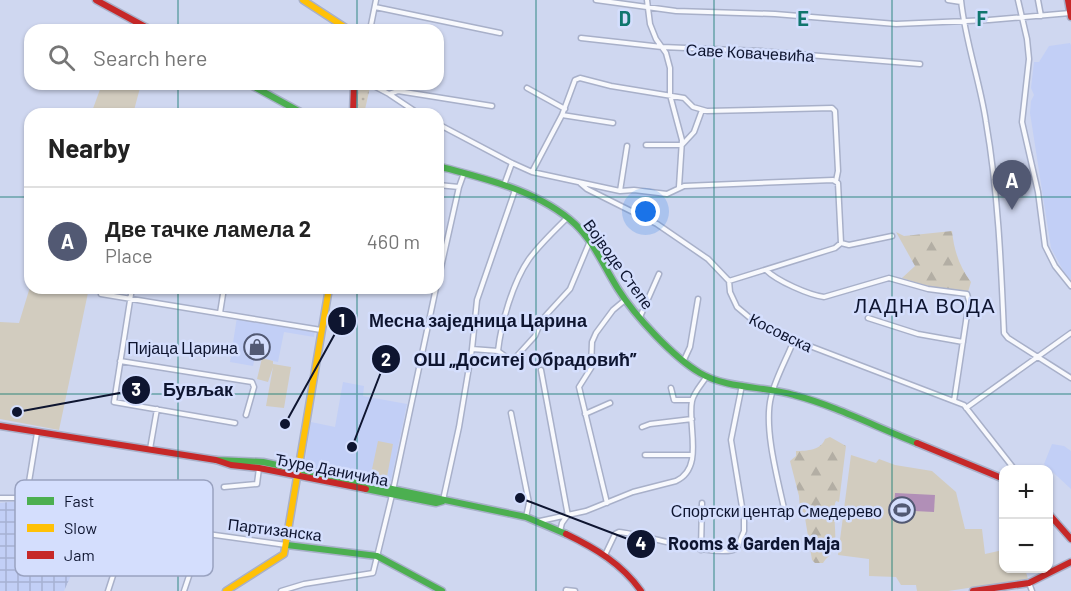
<!DOCTYPE html>
<html lang="en">
<head>
<meta charset="utf-8">
<style>
	body { margin:0; font-family:Barlow,sans-serif; background:#f2f2f2; color:#222 }
	.controls { position:absolute; right:18px; bottom:18px; display:grid; overflow:hidden; border-radius:12px; box-shadow:0 2px 4px #0004 }
	.controls button { width:54px; height:54px; display:grid; place-items:center; padding:0; border:0; border-bottom:2px solid #e0e0e0; background:#fff; color:#222; font:30px sans-serif }
	.you { position:absolute; left:646px; top:212px; width:21px; height:21px; margin:-15px; border:4px solid #fff; border-radius:50%; background:#1a73e8; box-shadow:0 0 0 9px #1a73e833 }
	.badge { display:grid; place-items:center; width:39px; height:39px; border-radius:50%; background:#525973; color:#fff; font-size:20px; font-weight:700 }
	.pin { position:absolute; translate:-50% -50px; filter:drop-shadow(0 2px 3px #0008) }
	.pin::after { content:''; position:absolute; top:32px; width:21px; height:18px; background:inherit; clip-path:polygon(0 0,100% 0,50% 100%) }
	.list { margin:0; padding:0; list-style:none }
	h2 { display:flex; justify-content:space-between; align-items:center; height:78px; margin:0; padding:0 24px; font-size:26px }
	h2 small { font-size:20px; font-weight:400; color:#767676 }
	.list li { display:grid; grid-template-columns:39px 1fr auto; gap:18px; align-items:center; box-sizing:border-box; height:108px; padding:0 24px; border-top:2px solid #e0e0e0 }
	.list b { display:block; font-size:22px; white-space:nowrap }
	.list p { margin:0; font-size:20px; white-space:nowrap; color:#767676 }
	.list em { font-size:20px; font-style:normal; color:#767676 }
	.icon { flex:none; width:33px; height:33px; fill:none; stroke:currentColor; stroke-width:2; stroke-linecap:round; stroke-linejoin:round }
	.map { position:relative; flex:none; width:1071px; height:591px; overflow:hidden }
	.search { position:absolute; background:#fff; box-shadow:0 2px 4px #0004; left:24px; top:24px; width:420px; height:66px; display:flex; align-items:center; gap:15px; box-sizing:border-box; padding:0 21px; border-radius:18px; color:#767676; font-size:22px }
	.panel { position:absolute; background:#fff; box-shadow:0 2px 4px #0004; left:24px; top:108px; width:420px; height:186px; border-radius:18px }
	.map>svg:first-child { display:block }
	.built { fill:#c2cff6 }
	.industrial { fill:url(#industrial-grid) }
	.green { fill:#d2ccbf }
	.forest { fill:url(#forest-firs) }
	.park { fill:url(#park-dots) }
	.water { fill:#b18fb7 }
	.lines { fill:none; stroke-linecap:round; stroke-linejoin:round }
	.street-casing { stroke:#a8b0c9; stroke-width:7 }
	.fast-casing { stroke:#a8b0c9; stroke-width:9 }
	.slow-casing { stroke:#a8b0c9; stroke-width:9 }
	.jam-casing { stroke:#a8b0c9; stroke-width:9 }
	.street { stroke:#f8f9fd; stroke-width:4 }
	.fast { stroke:#4caf50; stroke-width:6 }
	.slow { stroke:#ffc107; stroke-width:6 }
	.jam { stroke:#c62828; stroke-width:6 }
	.grid { fill:none; stroke:#0f766e; stroke-width:1.5; stroke-opacity:0.55 }
	.labels { text-anchor:middle; dominant-baseline:central; stroke-width:5; stroke-linejoin:round; paint-order:stroke }
	.street-label { font-size:16px; fill:#0e1530; stroke:#d4defd }
	.poi-label { font-size:16px; fill:#0e1530; stroke:#d4defd; text-anchor:end }
	.quarter-label { font-size:20px; letter-spacing:1.5px; fill:#0e1530; stroke:#d4defd }
	.key { fill:#d4defd; stroke:#99a2c0; stroke-width:1.5 }
	.key-label { font-size:16px; fill:#0e1530 }
	.grid-label { font-size:20px; text-anchor:middle; font-weight:bold; fill:#0f766e; stroke:#d4defd; stroke-width:5; stroke-linejoin:round; paint-order:stroke }
	.leader { fill:none; stroke:#0e1530; stroke-width:2 }
	.callout-dot { fill:#0e1530; stroke:#d4defd; stroke-width:2 }
	.mark-label { font-size:18px; text-anchor:middle; font-weight:bold; fill:#fff }
	.callout-label { font-size:18px; text-anchor:middle; font-weight:bold; fill:#0e1530; stroke:#d4defd; stroke-width:5; stroke-linejoin:round; paint-order:stroke }
</style>
</head>
<body>
<div class="map">
<svg width="1071" height="591" viewBox="0 0 1071 591">
	<defs>
		<pattern id="industrial-grid" width="8" height="8" patternUnits="userSpaceOnUse" patternTransform="scale(1.5)"><rect width="8" height="8" fill="#c2cff6"/><path d="M0 4h8M4 0v8" fill="none" stroke="#a6b1d3"/></pattern>
		<pattern id="forest-firs" width="22" height="20" patternUnits="userSpaceOnUse" patternTransform="scale(1.5)"><rect width="22" height="20" fill="#d2ccbf"/><path d="M5 1l3.5 6h-7zM16 11l3.5 6h-7z" fill="#b3aea4"/></pattern>
		<pattern id="park-dots" width="8" height="8" patternUnits="userSpaceOnUse" patternTransform="scale(1.5)"><rect width="8" height="8" fill="#d2ccbf"/><path d="M2 2h.1M6 6h.1" fill="none" stroke="#b3aea4" stroke-width="1.8" stroke-linecap="round"/></pattern>
	</defs>
	<rect width="100%" height="100%" fill="#cfd7f0"/>
	<path class="built" d="M1070,43L1071,45V280L1065,274L1051,248L1030,113L1031,101L1034,95L1031,88L1034,62H1039L1049,46Z
		M237,317L315,329L314,337L284,332L278,362L255,357L253,366L230,362Z
		M343,382L364,386L363,396L407,404L391,481L304,467L311,422L335,427Z
		M1052,444L1064,446L1071,451V489L1044,464Z"/>
	<path class="industrial" d="M18,501L69,516L64,538L80,541L82,551L64,591H0V503Z"/>
	<path class="green" d="M102,84H141L133,114H91Z
		M30,287L89,288L59,430L0,419V322L19,323Z
		M262,358L273,361V364L291,367L284,408L266,406L273,367L268,382L257,379Z
		M378,441L393,444L387,477L371,474Z
		M851,455L876,463L879,459L895,465L932,471L956,492L965,529H982L985,554L1003,550L1004,568L1025,569L1028,579L948,591H917L916,585H901L896,577L869,576V559L838,555Z"/>
	<path class="forest" d="M952,231C954,250 959,266 971,282L968,292L923,285L902,278L915,266L896,232L904,236Z
		M830,437L846,446L839,502L836,501C831,510 839,540 833,551C831,555 826,558 823,563H815L812,560L804,512H800L799,496L790,461L796,456V451C807,451 821,450 825,439Z"/>
	<path class="park" d="M358,84L370,87L364,114H357Z"/>
	<path class="water" d="M895,493L935,495L934,512L894,510Z"/>
	<g class="lines">
		<g class="street-casing">
			<path id="street" d="M596,0L676,11L775,14L896,24L989,20L1070,13
				M647,0L650,24L656,39L666,53L670,68V95L682,140L679,187
				M948,0L961,2
				M961,0C965,41 980,81 986,122C998,192 1001,262 1004,333L1008,338L1071,378
				M1018,0L1027,39L1029,59L1022,122L1038,192L1045,246L1055,266L1071,286
				M1038,0L1041,16
				M375,7L500,33
				M370,30L376,0
				M581,38L662,47L760,51L920,64
				M370,84L389,94L419,114
				M527,88L565,109
				M389,94L398,91L492,106
				M562,115L613,123
				M438,124L512,163L532,172L620,191L634,190L667,194L684,186L833,180L838,183L841,243
				M646,145H682L694,132L702,110
				M532,172L562,115L575,80L580,78L611,86L684,98L693,107L707,111L832,108L835,111L838,171L836,181
				M580,183L587,189L657,224L708,259L729,281L730,292L737,307L756,323L794,340L964,405L1015,470
				M438,185L459,187
				M504,185L512,163
				M620,191L627,146
				M766,270C777,281 809,295 824,297L889,278L928,289L967,294L969,301L954,401
				M438,281L459,187L464,173
				M729,281L835,248L841,243L849,245L892,236
				M132,288L114,402L235,423
				M101,294L321,330
				M220,313L224,288
				M640,317L659,274
				M868,318L918,334L963,342
				M472,349L498,351L509,359L515,358L535,336L541,321L548,313L570,289L590,241
				M498,351C501,323 513,282 529,259C540,244 554,231 567,218
				M684,360L690,347L698,299
				M120,361L252,382L254,387L246,415
				M541,370L568,516
				M671,388L674,400H692
				M966,408L1071,333
				M511,413L529,503L526,517
				M585,414L610,403
				M642,427L650,424L692,419
				M150,449L157,409
				M645,455H692
				M224,487L257,484L259,468
				M0,498H20L55,508L114,521L286,545
				M26,500L37,433
				M443,500L459,427L472,349L477,300L515,190
				M607,503L579,387L591,368L592,342L596,333L613,310L625,300
				M786,517C779,484 763,429 771,397C775,379 787,358 794,340
				M540,521L586,511L633,492L676,481C705,468 687,425 692,401C694,392 702,384 707,376
				M560,531L562,523L567,516
				M701,550L702,503
				M605,555L615,534L619,532C643,534 723,560 737,548L744,531V519L731,440L742,385
				M1029,583L1032,591
				M566,590L575,591
				M108,591L130,523
				M184,591L203,534
				M281,591L304,584L373,573L392,495L436,288"/>
		</g>
		<g class="fast-casing">
			<path id="fast" d="M249,84L304,114
				M438,166C485,179 538,190 575,224C594,242 604,267 618,289C635,316 673,357 700,373C727,389 764,386 794,395C836,406 876,427 917,443
				M216,460L263,462L526,517L566,534
				M366,489L436,503L443,501
				M287,545L377,556L442,591"/>
		</g>
		<g class="slow-casing">
			<path id="slow" d="M303,0L349,30
				M226,591L284,554L329,288"/>
		</g>
		<g class="jam-casing">
			<path id="jam" d="M96,0L151,30
				M1068,0L1071,17
				M353,114L354,84
				M0,426L216,460L231,465L259,468L366,489
				M917,443L1004,479
				M1048,513L1071,539
				M566,534C595,548 622,564 641,591
				M973,591L1029,583L1071,562"/>
		</g>
		<use href="#street" class="street"/>
		<use href="#fast" class="fast"/>
		<use href="#slow" class="slow"/>
		<use href="#jam" class="jam"/>
	</g>
	<path class="grid" d="M178,0V30M357,0V30M536,0V591M714,0V591M892,0V591M178,84V114M357,84V114M0,197H30M438,197H1071M178,288V591M357,288V591M0,394H1071"/>
	<defs>
		<g id="shop-ring" transform="scale(1.35)"><circle r="9.5" fill="#d4defd" stroke="#525973" stroke-width="1.5"/><path d="M-5-2.5h2.3a2.7 3.5 0 0 1 5.4 0H5L5.5 6h-11ZM-1.5-2.5h3a1.5 2.3 0 0 0-3 0Z" fill="#525973"/></g>
		<g id="stadium-ring" transform="scale(1.35)"><circle r="9.5" fill="#d4defd" stroke="#525973" stroke-width="1.5"/><path d="M0-5a6.5 5 0 1 0 0 10a6.5 5 0 1 0 0-10ZM-3.5-1.8h7v3.6h-7Z" fill="#525973"/></g>
	</defs>
	<g fill-rule="evenodd">
		<use href="#shop-ring" x="257" y="347"/>
		<use href="#stadium-ring" x="902" y="510"/>
	</g>
	<g class="labels">
		<g class="street-label">
			<text transform="translate(750 52) rotate(3)">Саве Ковачевића</text>
			<text transform="translate(619 264) rotate(54)">Војводе Степе</text>
			<text transform="translate(781 332) rotate(26)">Косовска</text>
			<text transform="translate(332 469) rotate(11)">Ђуре Даничића</text>
			<text transform="translate(275 529) rotate(7)">Партизанска</text>
		</g>
		<g class="poi-label">
			<text x="238" y="347">Пијаца Царина</text>
			<text x="882" y="510">Спортски центар Смедерево</text>
		</g>
		<g class="quarter-label">
			<text x="925" y="305">ЛАДНА ВОДА</text>
		</g>
	</g>
	<rect x="15" y="480" width="198" height="96" rx="9" class="key"/>
	<rect x="27" y="497" width="27" height="8" fill="#4caf50"/>
	<rect x="27" y="524" width="27" height="8" fill="#ffc107"/>
	<rect x="27" y="551" width="27" height="8" fill="#c62828"/>
	<g class="key-label">
		<text x="64" y="507">Fast</text>
		<text x="64" y="534">Slow</text>
		<text x="64" y="561">Jam</text>
	</g>
	<g class="grid-label">
		<text x="625" y="26">D</text>
		<text x="803" y="26">E</text>
		<text x="982" y="26">F</text>
	</g>
	<path class="leader" d="M285 424L342 321M352 447L386 359M17 412L136 390M520 498L641 544"/>
	<g class="callout-dot">
		<circle cx="285" cy="424" r="6"/>
		<circle cx="352" cy="447" r="6"/>
		<circle cx="17" cy="412" r="6"/>
		<circle cx="520" cy="498" r="6"/>
		<circle cx="342" cy="321" r="15"/>
		<circle cx="386" cy="359" r="15"/>
		<circle cx="136" cy="390" r="15"/>
		<circle cx="641" cy="544" r="15"/>
	</g>
	<g class="mark-label">
		<text x="342" y="327">1</text>
		<text x="386" y="366">2</text>
		<text x="136" y="396">3</text>
		<text x="641" y="550">4</text>
	</g>
	<g class="callout-label">
		<text x="478" y="327">Месна заједница Царина</text>
		<text x="525" y="366">ОШ „Доситеј Обрадовић”</text>
		<text x="198" y="396">Бувљак</text>
		<text x="754" y="550">Rooms &amp; Garden Maja</text>
	</g>
</svg>
<div class="controls">
<button>+</button>
<button>−</button>
</div>
<div class="you"></div>
<div class="pin badge" style="left:1012px;top:210px">A</div>
<div class="search"><svg class="icon" aria-label="search" viewBox="0 0 24 24"><circle cx="10" cy="10" r="6"/><path d="M15 15l6 6"/></svg>Search here</div>
<section class="panel">
<h2>Nearby<small></small></h2>
<ul class="list">
<li><span class="badge">A</span><div><b>Две тачке ламела 2</b><p>Place</p></div><em>460 m</em></li>
</ul>
</section>
</div>
</body>
</html>
